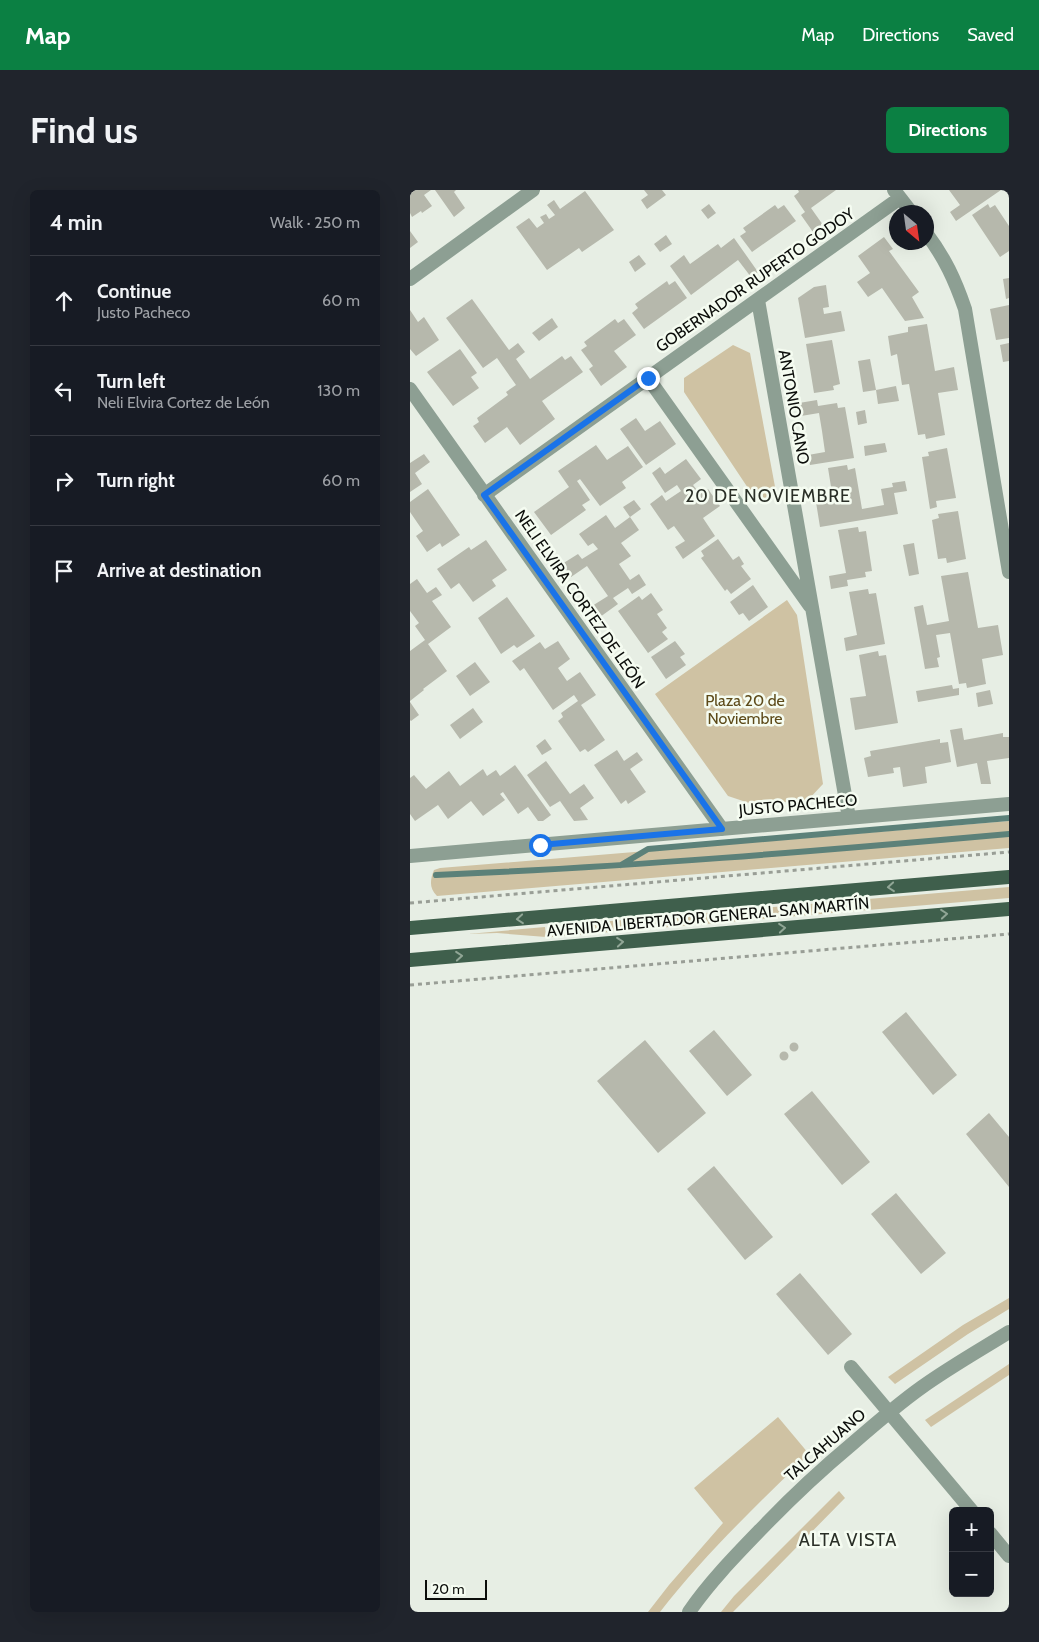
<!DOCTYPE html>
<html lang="en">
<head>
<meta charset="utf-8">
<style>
	body { margin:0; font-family:Cabin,sans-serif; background:#20242c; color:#f1f3f6 }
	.controls { position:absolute; right:15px; bottom:15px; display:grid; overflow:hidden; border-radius:8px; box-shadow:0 5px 20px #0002 }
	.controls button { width:45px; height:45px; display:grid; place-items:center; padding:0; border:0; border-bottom:1px solid #363941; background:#171b24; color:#f1f3f6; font:25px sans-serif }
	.compass { position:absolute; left:479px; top:15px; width:45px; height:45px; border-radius:50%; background:#171b24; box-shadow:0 5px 20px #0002; rotate:151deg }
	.scale { position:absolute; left:15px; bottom:12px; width:62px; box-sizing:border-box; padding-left:5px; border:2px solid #0b0d0a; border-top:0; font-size:14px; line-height:18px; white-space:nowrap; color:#0b0d0a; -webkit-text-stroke:4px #f5fcf1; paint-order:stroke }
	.stop { position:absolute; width:15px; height:15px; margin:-11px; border:4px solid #1a73e8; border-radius:50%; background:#fff }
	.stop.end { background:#1a73e8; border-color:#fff; box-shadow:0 1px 5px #0008 }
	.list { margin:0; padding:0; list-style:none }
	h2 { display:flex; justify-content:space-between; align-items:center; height:65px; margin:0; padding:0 20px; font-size:21px }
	h2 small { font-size:16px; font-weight:400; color:#9ea1a6 }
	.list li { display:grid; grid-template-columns:32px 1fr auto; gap:15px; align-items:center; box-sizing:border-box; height:90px; padding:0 20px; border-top:1px solid #363941 }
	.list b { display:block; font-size:19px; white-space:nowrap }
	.list p { margin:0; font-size:16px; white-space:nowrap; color:#9ea1a6 }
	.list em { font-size:16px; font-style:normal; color:#9ea1a6 }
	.icon { flex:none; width:28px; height:28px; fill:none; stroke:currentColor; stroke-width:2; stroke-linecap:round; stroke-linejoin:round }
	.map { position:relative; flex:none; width:599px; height:1422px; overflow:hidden; border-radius:8px }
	header { display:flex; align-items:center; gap:30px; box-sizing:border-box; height:70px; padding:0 25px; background:#0b8043; color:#fff }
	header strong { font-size:24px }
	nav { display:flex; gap:28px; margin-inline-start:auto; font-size:18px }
	.intro { display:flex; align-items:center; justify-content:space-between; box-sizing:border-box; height:120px; padding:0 30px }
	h1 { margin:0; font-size:35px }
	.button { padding:12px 22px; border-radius:8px; background:#0b8043; color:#fff; font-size:18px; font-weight:700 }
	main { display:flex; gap:30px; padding:0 30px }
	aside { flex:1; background:#171b24; border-radius:8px; box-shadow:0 5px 20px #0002 }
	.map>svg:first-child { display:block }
	.green { fill:#cfc2a3 }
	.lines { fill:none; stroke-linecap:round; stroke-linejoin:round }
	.stream { stroke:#5c8179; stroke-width:6 }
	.building { fill:#b6b8ac }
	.path { stroke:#999e96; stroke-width:3; stroke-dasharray:4 4; stroke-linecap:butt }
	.minor { stroke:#8d9f93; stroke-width:14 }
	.primary { stroke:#3f5f4c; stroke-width:14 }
	.oneway { stroke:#91a696 }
	.route { stroke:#1a73e8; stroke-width:6 }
	.labels { text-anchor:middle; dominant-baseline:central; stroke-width:5; stroke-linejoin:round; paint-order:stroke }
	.street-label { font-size:16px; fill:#0b0d0a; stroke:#f5fcf1 }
	.park-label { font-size:16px; fill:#5d4a19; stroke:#f5fcf1 }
	.neighbourhood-label { font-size:18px; letter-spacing:1px; fill:#2a2f27; stroke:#f5fcf1 }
</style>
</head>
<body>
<header>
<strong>Map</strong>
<nav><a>Map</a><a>Directions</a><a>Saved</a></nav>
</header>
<div class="intro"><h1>Find us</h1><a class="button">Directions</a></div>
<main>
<aside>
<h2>4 min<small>Walk · 250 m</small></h2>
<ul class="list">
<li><svg class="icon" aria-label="ahead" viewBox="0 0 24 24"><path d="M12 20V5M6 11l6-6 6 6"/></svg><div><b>Continue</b><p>Justo Pacheco</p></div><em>60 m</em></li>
<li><svg class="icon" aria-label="left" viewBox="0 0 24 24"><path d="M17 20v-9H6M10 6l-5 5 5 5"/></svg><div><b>Turn left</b><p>Neli Elvira Cortez de León</p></div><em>130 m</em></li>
<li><svg class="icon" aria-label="right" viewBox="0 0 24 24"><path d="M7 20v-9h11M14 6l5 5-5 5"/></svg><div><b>Turn right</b></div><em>60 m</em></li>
<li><svg class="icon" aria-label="arrive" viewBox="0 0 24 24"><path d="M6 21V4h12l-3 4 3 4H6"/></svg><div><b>Arrive at destination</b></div></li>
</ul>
</aside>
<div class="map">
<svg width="599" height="1422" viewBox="0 0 599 1422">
	<rect width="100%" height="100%" fill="#e7eee4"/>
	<path class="green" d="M323,155L340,163L366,302L363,307L352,312L344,307L274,202V188Z
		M377,410L387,425L413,594L398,610L345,615L318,606L245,504Z
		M599,631V658L27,706C19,698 20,690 24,680L30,678Z
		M599,697V708L142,747V736Z
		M135,737L136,747L87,743L58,744Z
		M599,1108V1119L558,1144L485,1194L478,1187L553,1135Z
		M599,1174V1185L521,1237L515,1230Z
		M368,1227L399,1264C347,1315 294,1365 250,1422H238L259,1395L313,1333L284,1298Z
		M429,1301L435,1308L323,1422H311L324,1406Z"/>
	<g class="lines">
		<path class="stream" d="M211,675L238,659L599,628
			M26,685C217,677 408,661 599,644"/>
	</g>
	<path class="building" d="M0,0H21L14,5L22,16L12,23L11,21L2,27L0,23Z
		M25,0H46L44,2L55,18L44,27Z
		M234,0H252L256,5L237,19L231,10L238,5Z
		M388,0H426L401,18L413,35L403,42L391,25L395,22L384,6L389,2Z
		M539,0H591L546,31L540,22L550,15Z
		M175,1L204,40L172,62L169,58L137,80L106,37L119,28L127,38L134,33L130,27L136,24L139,29L145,25L137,15L144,10L150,19Z
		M299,14L306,23L298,29L291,20Z
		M578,14L580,18L585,15L599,36V61L590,67L562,25Z
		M365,15L368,19L374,15L386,31L342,62L330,46L336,42L333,38Z
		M0,41L8,52L0,58Z
		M256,45L262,54L250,62L244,54Z
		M474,47L483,59L479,61L509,102L502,107L514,128L495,131L472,98L458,107L447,92L460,83L448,66Z
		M324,48L348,82L341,87L328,70L281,105L260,76L274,65L280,74L308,54L311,58Z
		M229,65L236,74L225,82L219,72Z
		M599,88V108L596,109L593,89Z
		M257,91L259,95L265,91L277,108L234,139L222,123L228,118L225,114Z
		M416,95L419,117L413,118L414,124L431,121L435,141L395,148L388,108L404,97Z
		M62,109L99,160L108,153L115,162L106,169L120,189L152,166L155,170L161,166L173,182L132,211L145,229L110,255L97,237L75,253L63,236L69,232L67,228L98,205L96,202L106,195L87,168L73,178L36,128Z
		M599,115V148L586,150L580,119Z
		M0,120L8,132L14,127L29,150L6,166L0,159Z
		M142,128L148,137L129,151L122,143Z
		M205,129L208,133L214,129L226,145L204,161L217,177L191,196L179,179L183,176L171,160L177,156L174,152Z
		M517,134L525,181L544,177L548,200L528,203L535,245L516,249L515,244L508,245L499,194L492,195L487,164L481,166L478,146L498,142V137Z
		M422,150L430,194L423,196L424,200L404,203L396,154Z
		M599,153V171L593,172L590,155Z
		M50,159L67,183L61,187L69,198L43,216L17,182Z
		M460,169L466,200L453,202L448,171Z
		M486,196L489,211L468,214L466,200Z
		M407,210L408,216L427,213L428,218L435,217L444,268L400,275L398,265L415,262L412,241L409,223L391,226L389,213Z
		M455,220L457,233L448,235L446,222Z
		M226,228L235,241L250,231L266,254L236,275L210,239Z
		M475,253L477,262L455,266L454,256Z
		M186,255L197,270L218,256L233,277L212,292L216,298L190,316L170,289L167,291L180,310L172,315L176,320L141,345L124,322L159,297L148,281Z
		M537,258L546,308L526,311L527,317L520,319L512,267L519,266L518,262Z
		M14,264L20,272L5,283L12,294L0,302V273Z
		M276,269L291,289L283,295L290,304L298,299L310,316L293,328L305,346L273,369L265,357L275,351L264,336L258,340L240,314L252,305L256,311L271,301L267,295L255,303L242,283L250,277L255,284Z
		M437,275L438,280L445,278L452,319L474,315L471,299L483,297L482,293L495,291L497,301L484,303L488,324L410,337L405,306L422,303L418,278Z
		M18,299L50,345L32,357L30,353L17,362L6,346L13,341L0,322V312Z
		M224,310L231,319L220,327L213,317Z
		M548,321L556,369L537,373L536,368L528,369L522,330L529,328L528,324Z
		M196,325L205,338L220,327L229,340L211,353L221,366L209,374L220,390L229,384L236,395L222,404L218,398L203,408L208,414L190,427L182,416L198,406L177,376L161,387L152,374L168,364L172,369L188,359L183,353L178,356L169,344Z
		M448,337L449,342L456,341L462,381L455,382L456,387L437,390L438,396L421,399L419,386L436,383L428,340Z
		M308,349L323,370L329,366L334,374L331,376L341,389L321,404L317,399L315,401L291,368L294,366L291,361Z
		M76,350L97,380L82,390L86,396L63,412L49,393L41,399L27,379L59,357L61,360Z
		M504,353L509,384L499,386L493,355Z
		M558,382L568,438L588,435L593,465L572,469L576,494L557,498L556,493L549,494L540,443L526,445L530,467L527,468L529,477L515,479L504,417L513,415L517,435L539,431L531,386Z
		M7,389L17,403L26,397L32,405L22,411L41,437L18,454L37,481L13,499L14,500L0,511V461L15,450L5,436L9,433L0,421V394Z
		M343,395L358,417L339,431L333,423L329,425L320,412Z
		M458,399L459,404L466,403L475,454L436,461L434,448L447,445L439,402Z
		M241,403L253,420L247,424L257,438L252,442L258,449L238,463L208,421L229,406L232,410Z
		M97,407L125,446L107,458L104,455L91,464L68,428Z
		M148,451L160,469L148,478L157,491L170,482L186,505L171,515L195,550L178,562L175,559L170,562L148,531L153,527L151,523L168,511L164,505L143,520L114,478L110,481L102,471L130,452L135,459Z
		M265,451L275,464L270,467L276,475L256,489L241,467Z
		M468,461L469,466L476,465L488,533L445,540L440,508L456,506L449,465Z
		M65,472L80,492L60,506L46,486Z
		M542,495L543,499L549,498V505L508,512L506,501Z
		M580,500L583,514L568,517L566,503Z
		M0,512L9,525L1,531L0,530Z
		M63,518L73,532L50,549L40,535Z
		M552,538L554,550L593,543V547H599V568L577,571L581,594H571L567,573L547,577L540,540Z
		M135,549L142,559L132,565L126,556Z
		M530,549V553L538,552L541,572L515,577L517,593L493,597L490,577L483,578L484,583L458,587L454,568L461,566L460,561Z
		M207,560L214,571L227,562L233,570L220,579L236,602L218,614L216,610L211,614L184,575Z
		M136,571L160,604L174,594L184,608L170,618L178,630L164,631L150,611L140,617L117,585Z
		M105,575L141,625L133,631H128L118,617L108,624L93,602L90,604L95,610L73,626L61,611L38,629L28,615L5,631L0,624V588L4,585L16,599L39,581L50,596L73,579L77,586L86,580L90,586Z
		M496,822L547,885L523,905L472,842Z
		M304,840L342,885L317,906L279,861Z
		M235,850L296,923L248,963L187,891Z
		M379.5 857a4.5 4.5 0 1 1 9 0a4.5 4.5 0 1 1-9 0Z
		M369.5 866a4.5 4.5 0 1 1 9 0a4.5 4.5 0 1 1-9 0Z
		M402,901L460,972L432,995L374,924Z
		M579,923L599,947V997L556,944Z
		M304,976L363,1047L335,1070L277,999Z
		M486,1003L536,1063L511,1084L461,1024Z
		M390,1083L442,1144L418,1165L366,1104Z"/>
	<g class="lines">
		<path class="path" d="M0,713L599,662
			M0,795L599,744"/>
		<path class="minor" d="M484,0L501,22
			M516,43C535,68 545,90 555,119L599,382
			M0,89L123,0
			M348,110L439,628
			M238,188L400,416
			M0,199L312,639
			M74,305L490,8
			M0,666L599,614
			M441,1177L562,1321
			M580,1343L599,1366
			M279,1422C301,1390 329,1362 356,1334C383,1306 412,1279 442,1254C465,1234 488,1214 512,1197C540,1177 570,1160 599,1142"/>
		<path class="primary" d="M0,738L599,687
			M0,770L599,719"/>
	</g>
	<defs><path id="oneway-chevron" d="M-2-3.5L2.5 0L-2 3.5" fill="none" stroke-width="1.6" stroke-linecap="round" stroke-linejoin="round" transform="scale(1.25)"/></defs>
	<g class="oneway">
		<use href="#oneway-chevron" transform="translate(481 697) rotate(175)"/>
		<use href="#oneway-chevron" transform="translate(534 724) rotate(-5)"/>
		<use href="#oneway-chevron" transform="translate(110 729) rotate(175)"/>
		<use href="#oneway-chevron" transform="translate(372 738) rotate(-5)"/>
		<use href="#oneway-chevron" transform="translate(210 752) rotate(-5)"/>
		<use href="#oneway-chevron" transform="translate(49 766) rotate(-5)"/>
	</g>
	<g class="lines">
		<path class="route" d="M130,655L312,639L74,305L238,188"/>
	</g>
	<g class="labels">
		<g class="street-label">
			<text transform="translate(345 90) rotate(-35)">GOBERNADOR RUPERTO GODOY</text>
			<text transform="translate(384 217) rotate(80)">ANTONIO CANO</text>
			<text transform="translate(170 409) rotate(55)">NELI ELVIRA CORTEZ DE LEÓN</text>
			<text transform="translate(388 615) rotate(-5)">JUSTO PACHECO</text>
			<text transform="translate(298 727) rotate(-5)">AVENIDA LIBERTADOR GENERAL SAN MARTÍN</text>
			<text transform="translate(415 1255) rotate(-41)">TALCAHUANO</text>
		</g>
		<g class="park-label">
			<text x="335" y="510">Plaza 20 de<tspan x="335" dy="18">Noviembre</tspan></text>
		</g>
		<g class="neighbourhood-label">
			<text x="358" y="306">20 DE NOVIEMBRE</text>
			<text x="438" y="1350">ALTA VISTA</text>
		</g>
	</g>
</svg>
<div class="controls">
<button>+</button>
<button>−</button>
</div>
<svg class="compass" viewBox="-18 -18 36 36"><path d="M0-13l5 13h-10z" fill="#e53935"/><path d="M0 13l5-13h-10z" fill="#9ea1a6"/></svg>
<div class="scale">20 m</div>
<div class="stop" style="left:130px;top:655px"></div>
<div class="stop end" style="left:238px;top:188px"></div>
</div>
</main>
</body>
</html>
